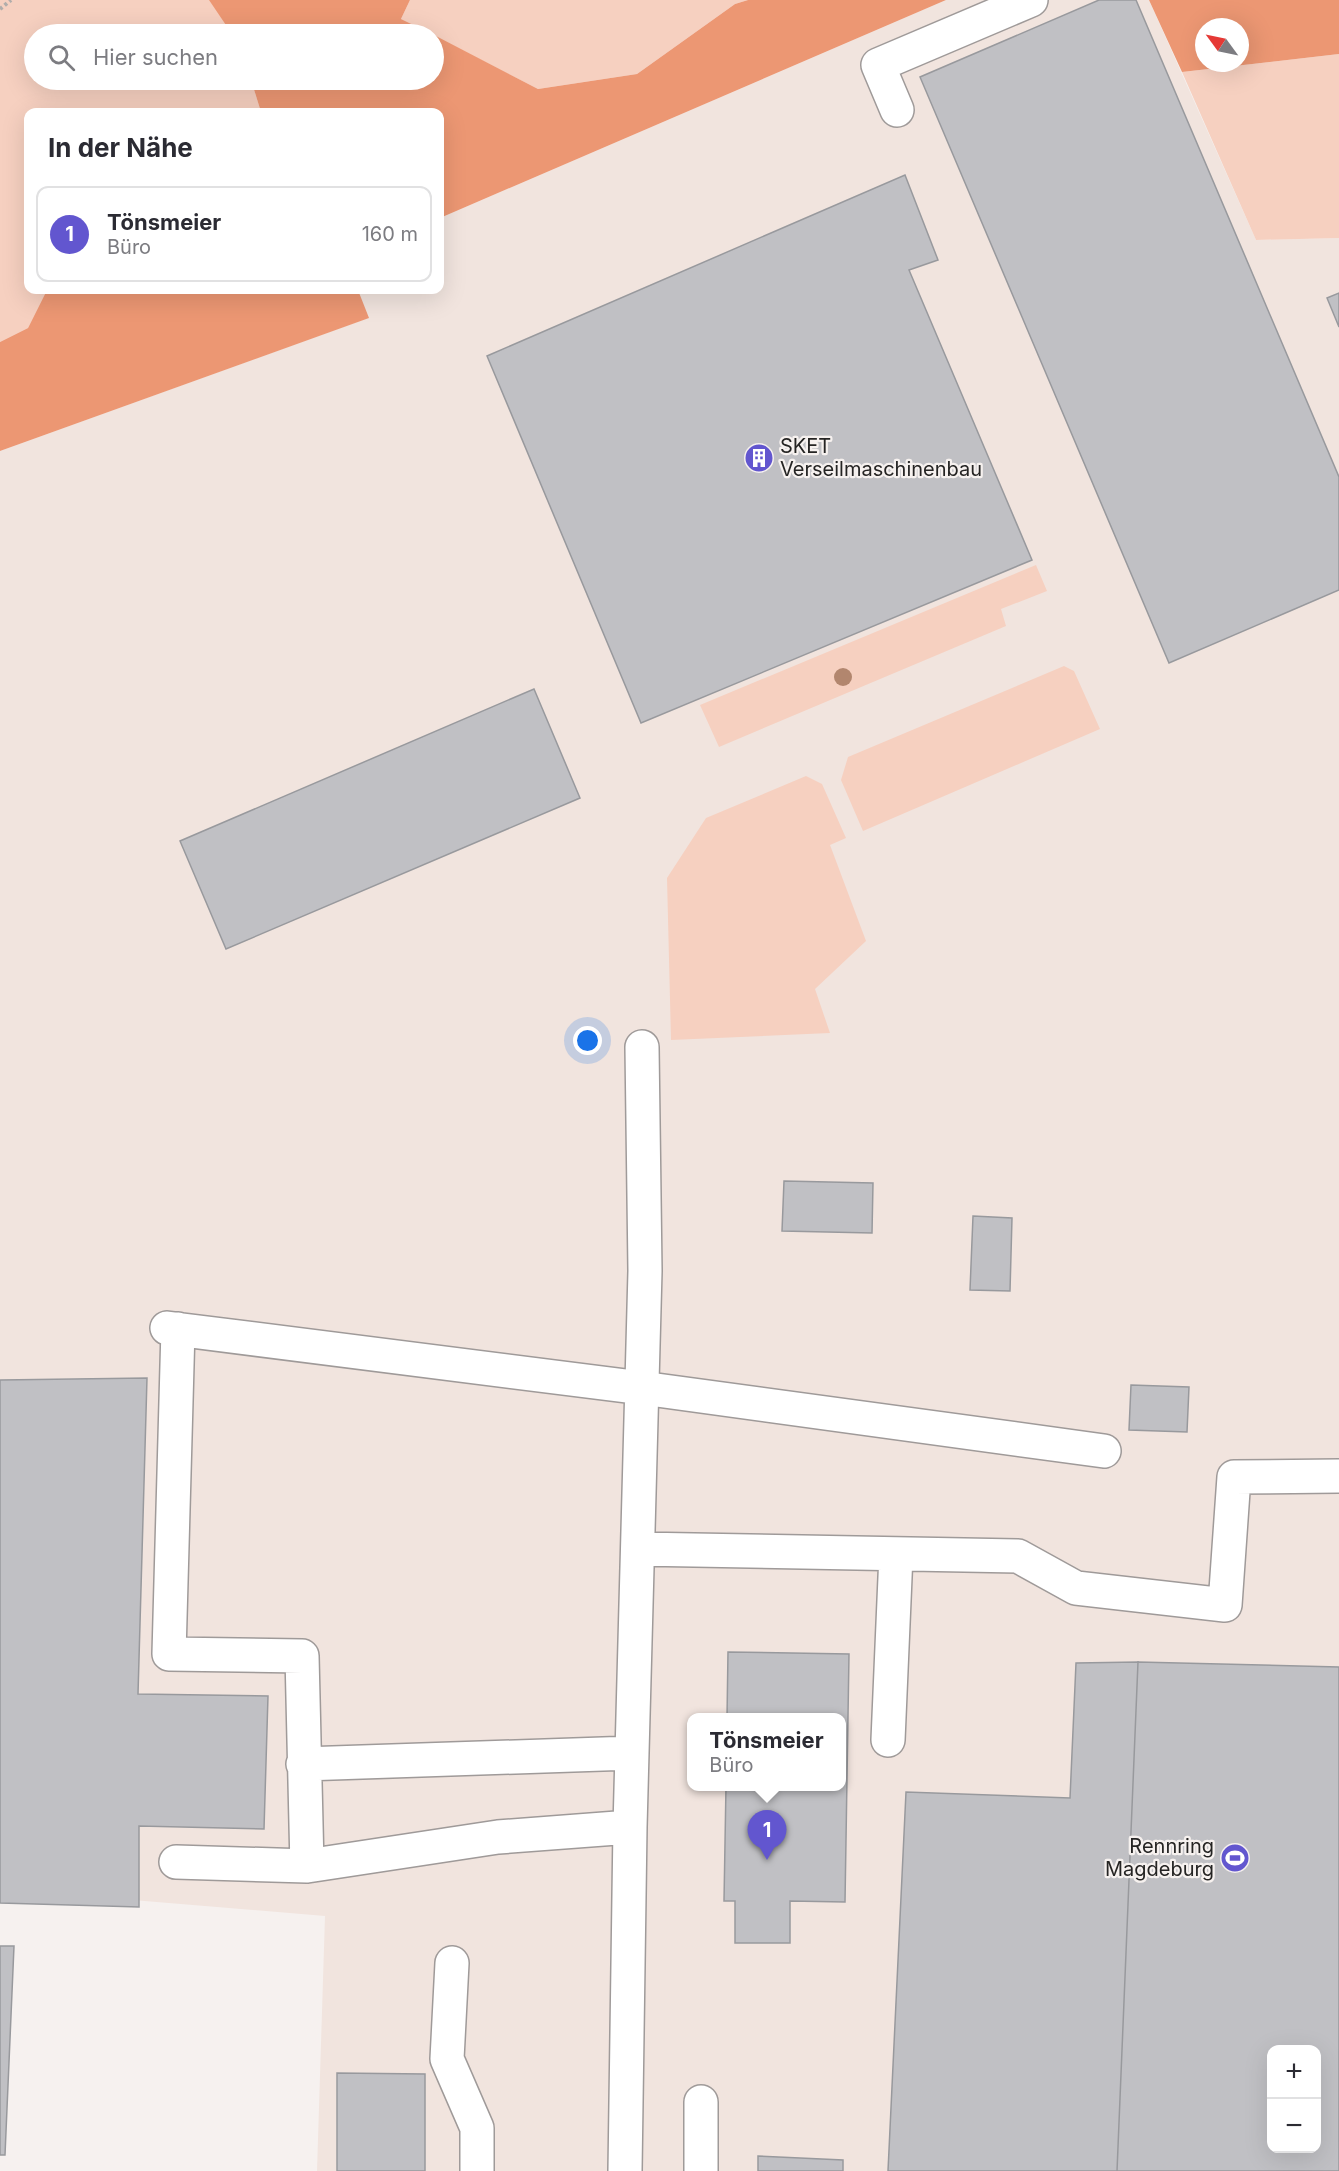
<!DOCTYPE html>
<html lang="de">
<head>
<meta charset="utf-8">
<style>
	body { margin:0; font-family:Inter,sans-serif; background:#f2f2f3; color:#2b2b33 }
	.controls { position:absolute; right:18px; bottom:18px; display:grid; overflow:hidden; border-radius:12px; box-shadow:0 6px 24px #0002 }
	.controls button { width:54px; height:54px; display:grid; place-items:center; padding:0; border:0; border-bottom:2px solid #e1e1e2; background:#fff; color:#2b2b33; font:30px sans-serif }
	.compass { position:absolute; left:1195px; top:18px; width:54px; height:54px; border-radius:50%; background:#fff; box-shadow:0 6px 24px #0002; rotate:303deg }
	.you { position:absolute; left:588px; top:1041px; width:21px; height:21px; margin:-15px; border:4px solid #fff; border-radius:50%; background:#1a73e8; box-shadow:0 0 0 9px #1a73e833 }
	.badge { display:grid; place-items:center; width:39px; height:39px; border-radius:50%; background:#6256cf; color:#fff; font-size:20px; font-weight:700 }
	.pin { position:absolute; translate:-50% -50px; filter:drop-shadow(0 2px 3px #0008) }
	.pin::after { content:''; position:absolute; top:32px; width:21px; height:18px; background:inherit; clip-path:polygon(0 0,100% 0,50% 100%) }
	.popup { position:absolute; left:687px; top:1713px; width:159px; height:78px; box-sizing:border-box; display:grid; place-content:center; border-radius:12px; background:#fff; filter:drop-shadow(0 2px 4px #0005); font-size:20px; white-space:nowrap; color:#7c7c81 }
	.popup b { font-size:22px; color:#2b2b33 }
	.popup::after { content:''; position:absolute; left:50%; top:100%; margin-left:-12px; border:12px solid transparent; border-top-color:#fff }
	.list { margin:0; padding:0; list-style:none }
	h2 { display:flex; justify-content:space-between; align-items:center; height:78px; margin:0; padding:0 24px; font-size:26px }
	h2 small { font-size:20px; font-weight:400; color:#7c7c81 }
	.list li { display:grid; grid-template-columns:39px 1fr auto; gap:18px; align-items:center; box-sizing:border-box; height:96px; margin:0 12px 12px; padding:0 12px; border:2px solid #e1e1e2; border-radius:12px }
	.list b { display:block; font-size:22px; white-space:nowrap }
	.list p { margin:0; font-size:20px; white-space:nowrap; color:#7c7c81 }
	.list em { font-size:20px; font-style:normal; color:#7c7c81 }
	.icon { flex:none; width:33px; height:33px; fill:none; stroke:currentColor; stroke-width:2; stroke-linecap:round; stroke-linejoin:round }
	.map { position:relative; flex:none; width:1339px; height:2171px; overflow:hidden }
	.search { position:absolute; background:#fff; box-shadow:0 6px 24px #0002; left:24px; top:24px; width:420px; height:66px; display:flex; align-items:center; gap:15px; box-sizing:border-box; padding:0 21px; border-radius:33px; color:#7c7c81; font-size:22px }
	.panel { position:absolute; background:#fff; box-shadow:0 6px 24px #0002; left:24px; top:108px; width:420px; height:186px; border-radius:12px }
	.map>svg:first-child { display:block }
	.built { fill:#f1e4de; fill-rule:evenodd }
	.green { fill:#f6d0c0 }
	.forest { fill:#ec9773; fill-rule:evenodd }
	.building { fill:#c0c0c4; stroke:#98999d; stroke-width:1.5; fill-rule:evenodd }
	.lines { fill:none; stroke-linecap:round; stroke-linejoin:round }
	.minor-casing { stroke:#9f9a99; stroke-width:36 }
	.path { stroke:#b1adab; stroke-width:4; stroke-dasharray:3 3; stroke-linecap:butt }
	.minor { stroke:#fff; stroke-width:33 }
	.tree { fill:#b2866e }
	.labels { text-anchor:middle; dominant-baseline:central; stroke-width:4.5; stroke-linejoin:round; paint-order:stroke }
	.poi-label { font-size:20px; fill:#252423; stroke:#f6f1ef; text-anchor:start }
</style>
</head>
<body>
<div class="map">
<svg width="1339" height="2171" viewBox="0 0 1339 2171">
	<rect width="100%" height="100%" fill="#f6f1ef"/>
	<path class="built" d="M946,0H1149L1256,240L1339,238V1667L1139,1662L1117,2171H317L325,1916L0,1889V451L368,318L358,290H440V218ZM692,1718H842V1786H692Z"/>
	<path class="green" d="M0,0H210L233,34H34V80H251L261,112H28V290H47L28,328L0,342Z
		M410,0H748L735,4L637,74L538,89L401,19Z
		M1339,54V238L1256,240L1182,72Z
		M1036,565L1047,591L1001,609L1006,626L719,747L700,705Z
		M1064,666L1074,671L1100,729L863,831L841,780L848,757Z
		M806,776L822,784L846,838L830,845L866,941L815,989L830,1033L671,1040L667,878L706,818Z"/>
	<path class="forest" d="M209,0H410L401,19L432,34H232Z
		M748,0H946L440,218V112H261L251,80H434V35L538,89L637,74L735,4Z
		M1149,0H1339V54L1182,72ZM1204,27H1240V63H1204Z
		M47,290H358L369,318L0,451V342L28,328Z"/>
	<path class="building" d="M1099,0H1136L1339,477V590L1169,663L920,77Z
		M905,175L938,260L909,270L1032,560L641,723L487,356Z
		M1339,293V327L1327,298Z
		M534,689L580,798L226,949L180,841Z
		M784,1181L873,1183L872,1233L782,1231Z
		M973,1216L1012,1218L1010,1291L970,1290Z
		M147,1378L138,1694L268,1696L264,1829L139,1826V1907L0,1903V1380Z
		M1131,1385L1189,1387L1187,1432L1129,1430Z
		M728,1652L849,1654L845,1902L790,1901V1943H735V1901H724L726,1786H842V1718H727Z
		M1138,1662L1339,1667V2171H1117ZM1272,2050H1316V2148H1272Z
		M1138,1662L1117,2171H888L906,1792L1070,1798L1076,1663Z
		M0,1946H14L5,2155H0Z
		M337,2073L425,2074V2171H337Z
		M758,2156L843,2160V2171H758Z"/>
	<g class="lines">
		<g class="minor-casing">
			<path id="minor" d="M897,110L878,65L1031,0
				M167,1328L642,1388L1104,1451
				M178,1329L169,1654L302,1656L307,1866
				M638,1549L1018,1556L1076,1588L1225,1605L1234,1477L1339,1476
				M888,1740L896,1554
				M303,1764L632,1753
				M176,1862L307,1866L498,1837L630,1827
				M452,1963L447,2059L477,2128V2171
				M701,2102V2171
				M625,2171L630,1827L645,1271L642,1047"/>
		</g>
		<path class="path" d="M0,9L11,0"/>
		<use href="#minor" class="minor"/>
	</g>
	<circle class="tree" cx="843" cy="677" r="9"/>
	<defs>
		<g id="building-disc" transform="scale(1.5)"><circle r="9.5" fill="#6256cf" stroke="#f6f1ef"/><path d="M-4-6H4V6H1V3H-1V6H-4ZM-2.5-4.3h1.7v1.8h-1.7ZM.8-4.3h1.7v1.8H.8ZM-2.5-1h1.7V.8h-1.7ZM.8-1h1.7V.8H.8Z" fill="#fff"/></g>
		<g id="stadium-disc" transform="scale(1.5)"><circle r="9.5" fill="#6256cf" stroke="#f6f1ef"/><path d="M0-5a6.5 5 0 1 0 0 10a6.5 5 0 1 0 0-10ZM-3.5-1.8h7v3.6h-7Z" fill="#fff"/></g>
	</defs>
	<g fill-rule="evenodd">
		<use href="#building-disc" x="759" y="458"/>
		<use href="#stadium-disc" x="1235" y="1858"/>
	</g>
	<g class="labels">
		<g class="poi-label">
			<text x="780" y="446">SKET<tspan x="780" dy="23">Verseilmaschinenbau</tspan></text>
			<text x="1214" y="1846" text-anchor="end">Rennring<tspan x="1214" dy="23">Magdeburg</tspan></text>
		</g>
	</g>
</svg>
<div class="controls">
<button>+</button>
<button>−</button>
</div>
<svg class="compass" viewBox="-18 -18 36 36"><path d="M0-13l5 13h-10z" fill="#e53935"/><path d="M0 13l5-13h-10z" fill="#7c7c81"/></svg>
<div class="you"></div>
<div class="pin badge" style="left:767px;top:1860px">1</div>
<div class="popup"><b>Tönsmeier</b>Büro</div>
<div class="search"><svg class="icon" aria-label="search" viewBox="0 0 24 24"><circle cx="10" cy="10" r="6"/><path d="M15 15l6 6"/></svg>Hier suchen</div>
<section class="panel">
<h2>In der Nähe<small></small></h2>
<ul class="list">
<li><span class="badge">1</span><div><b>Tönsmeier</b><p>Büro</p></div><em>160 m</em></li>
</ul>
</section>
</div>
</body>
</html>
